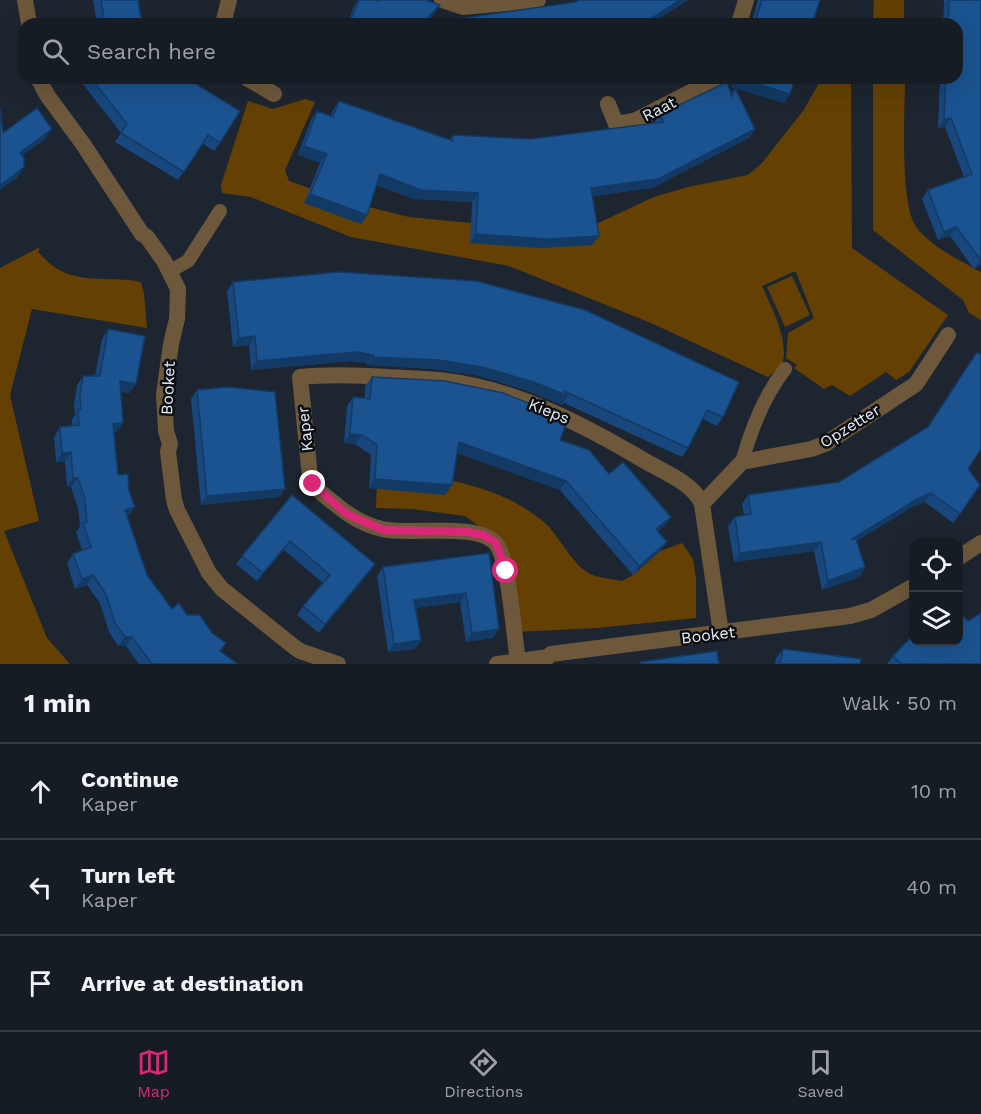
<!DOCTYPE html>
<html lang="en">
<head>
<meta charset="utf-8">
<style>
	body { margin:0; font-family:"Work Sans",sans-serif; background:#1f252c; color:#f1f3f6 }
	.controls { position:absolute; right:18px; bottom:18px; display:grid; overflow:hidden; border-radius:12px; box-shadow:0 6px 24px #0002 }
	.controls button { width:54px; height:54px; display:grid; place-items:center; padding:0; border:0; border-bottom:2px solid #353a41; background:#161c24; color:#f1f3f6; font:30px sans-serif }
	.stop { position:absolute; width:18px; height:18px; margin:-14px; border:4px solid #db2777; border-radius:50%; background:#fff }
	.stop.end { background:#db2777; border-color:#fff; box-shadow:0 2px 6px #0008 }
	.list { margin:0; padding:0; list-style:none }
	h2 { display:flex; justify-content:space-between; align-items:center; height:78px; margin:0; padding:0 24px; font-size:26px }
	h2 small { font-size:20px; font-weight:400; color:#9ea1a6 }
	.list li { display:grid; grid-template-columns:39px 1fr auto; gap:18px; align-items:center; box-sizing:border-box; height:96px; padding:0 24px; border-top:2px solid #353a41 }
	.list b { display:block; font-size:22px; white-space:nowrap }
	.list p { margin:0; font-size:20px; white-space:nowrap; color:#9ea1a6 }
	.list em { font-size:20px; font-style:normal; color:#9ea1a6 }
	.icon { flex:none; width:33px; height:33px; fill:none; stroke:currentColor; stroke-width:2; stroke-linecap:round; stroke-linejoin:round }
	.map { position:relative; flex:none; width:981px; height:664px; overflow:hidden }
	.search { position:absolute; background:#161c24; box-shadow:0 6px 24px #0002; left:18px; right:18px; top:18px; height:66px; display:flex; align-items:center; gap:15px; box-sizing:border-box; padding:0 21px; border-radius:18px; color:#9ea1a6; font-size:22px }
	.sheet { height:366px; background:#161c24 }
	nav { display:flex; justify-content:space-around; align-items:center; box-sizing:border-box; height:84px; border-top:2px solid #353a41; background:#161c24; font-size:16px; color:#9ea1a6 }
	nav a { display:grid; justify-items:center; gap:3px }
	nav .on { color:#db2777 }
	.map>svg:first-child { display:block }
	.green { fill:#644103 }
	.lines { fill:none; stroke-linecap:round; stroke-linejoin:round }
	.service { stroke:#6e583b; stroke-width:14 }
	.minor { stroke:#6e583b; stroke-width:16 }
	.wall { fill:#17477c }
	.shaded-wall { fill:#133a65 }
	.building { fill:#1b5390; stroke:#133a65; stroke-width:1.5 }
	.route { stroke:#db2777; stroke-width:8 }
	.labels { text-anchor:middle; dominant-baseline:central; stroke-width:5; stroke-linejoin:round; paint-order:stroke }
	.street-label { font-size:16px; fill:#e9eff6; stroke:#0a0e13 }
</style>
</head>
<body>
<div class="map">
<svg width="981" height="664" viewBox="0 0 981 664">
	<rect width="100%" height="100%" fill="#1d2530"/>
	<path class="green" d="M874,0H904V24H873Z
		M822,78H851L852,248L948,315L909,372L896,380L886,372L850,396L832,385L824,389L794,368L797,365L786,358L788,333L814,318L796,272H793L762,286C771,306 790,342 782,364C779,370 772,373 768,377L651,323L509,266L351,237L251,197L222,193L221,185L248,101L273,109L305,99L315,102L285,170L289,181L345,201L409,217L492,225H594L654,197L688,187L748,175L762,163L803,111Z
		M873,78H905C905,109 899,206 917,228C933,248 959,260 981,272V320L969,313L963,300L873,230Z
		M40,247L38,252C44,257 49,264 56,268C80,284 114,276 141,282L144,293L147,328L32,309L10,395L39,521L4,531L47,638L70,664H0V268Z
		M792,276L810,315L785,327L767,287Z
		M433,477C473,484 516,496 547,525C561,539 572,564 590,574C599,578 612,579 622,581L633,575L660,551L682,543L693,559L696,579V618L597,628L514,632L504,569L484,530L465,516L412,509L376,508L377,481Z"/>
	<g class="lines">
		<path class="service" d="M170,271L188,261L220,211
			M742,462C751,429 764,396 785,369"/>
		<path class="minor" d="M25,0L29,24
			M442,0L463,7L538,0
			M223,24L229,0
			M739,24L746,0
			M38,78L47,95L83,144L142,234L147,237L164,261L178,289L177,319L171,344L164,394L166,431L170,444L168,452L174,500L177,510L209,573L222,589L293,646L300,651L338,664
			M247,78L274,94
			M608,104L616,124L634,121L718,78
			M702,504L742,462L811,449L825,444L916,384L948,335
			M958,558L981,543
			M518,661C514,636 509,563 497,545C480,521 410,536 382,529C364,525 348,515 334,503C325,496 315,489 310,477L300,377C329,374 358,375 387,377C407,378 427,378 447,381C518,390 584,425 645,461C664,472 693,483 702,504L721,633
			M497,664L548,657L551,654L850,616L871,610L914,586"/>
	</g>
	<path class="wall" d="M93,0H138L142,24H97Z
		M358,0H426L440,5L433,15L425,23L651,24H347L355,4Z
		M758,0H820L814,18L826,24H751Z
		M944,0H981V264L974,269L950,236L938,240L922,199L928,190L964,177L945,127L938,128L940,78H957V24H943Z
		M78,78H186L220,143L214,151L202,143L178,180L115,142L121,133Z
		M734,78H795L790,94L784,103L735,88L755,129L749,138L652,188L593,196L592,245L540,248L470,243L472,202L414,199L377,185L367,215L361,224L304,203L320,163L298,155L311,120L317,111L331,116L333,110L339,101L450,140L453,135L531,139L654,123L660,114L731,93L735,88L731,87Z
		M476,281L723,417L717,426L703,419L688,448L682,457L564,403L562,405L528,391L476,375L433,369L367,365V363L350,361L251,370L249,345L233,347L227,291L233,282Z
		M108,329L130,393L121,392L117,432H114L118,475L129,491L135,507L127,517L147,575L172,609L187,615L220,651L238,664H139L126,646H118L109,632L100,603L87,585L75,589L67,563L73,554L82,550L76,532L80,527L78,508L71,487H67L65,462H56L54,437L60,427L72,426V419L75,415L74,405L77,385L83,376H95L102,339Z
		M372,377L560,440L671,517L664,526L658,531L667,542L660,551L633,575L560,490L457,453L445,495L369,488L371,455L355,444L344,443L347,406L353,397L365,398V386Z
		M197,390L285,489L279,497L201,505L191,399Z
		M968,469L980,485L953,523L925,502L910,508L857,541L865,567L859,577L822,590L814,551L734,562L728,526L735,517L744,515L742,504L748,495Z
		M292,495L369,573L319,633L297,615L303,606L323,583L284,550L257,581L236,564Z
		M489,553L499,629L493,638L466,642L460,602L416,608L421,640L415,649L388,652L377,576L383,567Z
		M783,649L860,664H775L776,658Z
		M893,656L981,664H887Z"/>
	<path class="shaded-wall" d="M680,0H688L651,24H643Z
		M440,5L433,15L424,24H422Z
		M445,78H514L512,81H472L457,83Z
		M738,78L790,94L784,103L731,87Z
		M951,118L945,127L938,128L944,120Z
		M52,129L45,139L14,162L20,153Z
		M755,129L749,138L652,188L585,197L591,188Z
		M304,146L327,154L320,163L298,155Z
		M24,167L18,177L0,190V186Z
		M380,174L478,193L472,202L414,199L374,183Z
		M310,194L367,215L361,224L304,203Z
		M956,227L950,236L938,240L944,232Z
		M476,234L599,236L592,245L540,248L470,243Z
		M981,260V264L974,269Z
		M255,336L249,345L233,347L239,338Z
		M356,352L373,355L367,363L350,361L251,370L257,361Z
		M373,357L439,360L482,367L534,382L568,396L562,405L528,391L476,375L433,369L367,365Z
		M120,381L136,384L130,393L114,391Z
		M123,423L117,432L107,433L113,424Z
		M350,434L362,435L355,444L344,443Z
		M459,442L566,481L560,490L452,451Z
		M71,452L65,462H56L62,453Z
		M73,478H78L71,487H67Z
		M375,479L452,485L445,495L369,488Z
		M285,489L279,497L201,505L207,496Z
		M931,493L925,502L910,508L846,548L852,539L917,499Z
		M135,507L128,517L119,520L125,510Z
		M671,517L664,526L649,539L656,529Z
		M290,541L284,550L257,581L263,573Z
		M667,542L660,551L633,575L639,566Z
		M821,542L814,551L734,562L740,553Z
		M375,564L369,573L319,633L325,624Z
		M865,567L859,577L822,590L828,581Z
		M93,575L87,585L75,589L82,579Z
		M466,593L460,602L408,609L414,600Z
		M499,629L493,638L466,642L472,633Z
		M125,637H132L126,646H118Z
		M421,640L415,649L388,652L394,644Z"/>
	<path class="building" d="M101,0H138L142,24H105Z
		M359,0H375L377,1L378,0H426L440,5L422,24L576,2L579,0H680L643,24H349Z
		M762,0H820L814,18L826,22V24H754Z
		M949,0H981V260L956,227L944,232L928,190L972,174L951,118L944,120L946,78H957V24H948Z
		M91,78H186L240,111L220,143L208,135L184,172L121,133L127,124Z
		M738,78H795L790,94Z
		M727,82L732,96L735,88L755,129L658,179L591,188L599,236L547,239L476,234L478,193L421,190L380,174L367,215L310,194L327,154L304,146L317,111L333,117L339,101L453,141V135L531,139L664,122L660,114Z
		M37,108L52,129L20,153L24,158V167L0,186V109L3,133Z
		M339,272L476,281L585,310L739,382L723,417L707,410L688,448L564,391L568,396L534,382L482,367L439,360L373,357V355L356,352L257,361L255,336L239,338L233,282Z
		M108,329L145,336L136,384L120,381L123,423L113,424L118,475L128,474L129,491L135,507L125,510L147,575L172,609L179,603L187,615H200L212,633L226,643L220,651L238,664H152L132,637H125L115,623L106,594L93,575L82,579L73,554L91,547L83,523L87,522L85,499L78,478H73L71,452L62,453L60,427L79,425L78,410H81L80,395L83,376H100Z
		M977,352L981,355V449L968,469L980,485L960,514L931,493L917,499L852,539H856L865,567L828,581L821,542L740,553L735,517L751,514L748,495L839,482L928,427Z
		M372,377L445,381L503,393L568,419L560,440L589,450L609,474L623,462L671,517L656,529L667,542L639,566L566,481L459,442L452,485L375,479L377,445L362,435L350,434L353,397L370,399Z
		M227,387L275,392L285,489L207,496L197,390Z
		M292,495L375,564L325,624L303,606L330,575L290,541L263,573L242,556Z
		M489,553L499,629L472,633L466,593L414,600L421,640L394,644L383,567Z
		M958,611L968,621L981,613V664H901L893,656L914,634V642H958Z
		M783,649L861,659L860,664H780Z
		M717,651L719,664H640V662Z"/>
	<g class="lines">
		<path class="route" d="M313,484L344,512L355,518L384,530L467,532L483,535L496,543L506,571"/>
	</g>
	<g class="labels">
		<g class="street-label">
			<text transform="translate(659 109) rotate(-27)">Raat</text>
			<text transform="translate(168 388) rotate(-87)">Booket</text>
			<text transform="translate(549 411) rotate(22)">Kieps</text>
			<text transform="translate(850 426) rotate(-32)">Opzetter</text>
			<text transform="translate(305 429) rotate(-96)">Kaper</text>
			<text transform="translate(708 635) rotate(-7)">Booket</text>
		</g>
	</g>
</svg>
<div class="controls">
<button><svg class="icon" aria-label="locate" viewBox="0 0 24 24"><circle cx="12" cy="12" r="6"/><path d="M12 2v4M12 18v4M2 12h4M18 12h4"/></svg></button>
<button><svg class="icon" aria-label="layers" viewBox="0 0 24 24"><path d="M12 4l9 5-9 5-9-5zM3 14l9 5 9-5"/></svg></button>
</div>
<div class="stop" style="left:506px;top:571px"></div>
<div class="stop end" style="left:313px;top:484px"></div>
<div class="search"><svg class="icon" aria-label="search" viewBox="0 0 24 24"><circle cx="10" cy="10" r="6"/><path d="M15 15l6 6"/></svg>Search here</div>
</div>
<section class="sheet">
<h2>1 min<small>Walk · 50 m</small></h2>
<ul class="list">
<li><svg class="icon" aria-label="ahead" viewBox="0 0 24 24"><path d="M12 20V5M6 11l6-6 6 6"/></svg><div><b>Continue</b><p>Kaper</p></div><em>10 m</em></li>
<li><svg class="icon" aria-label="left" viewBox="0 0 24 24"><path d="M17 20v-9H6M10 6l-5 5 5 5"/></svg><div><b>Turn left</b><p>Kaper</p></div><em>40 m</em></li>
<li><svg class="icon" aria-label="arrive" viewBox="0 0 24 24"><path d="M6 21V4h12l-3 4 3 4H6"/></svg><div><b>Arrive at destination</b></div></li>
</ul>
</section>
<nav>
<a class="on"><svg class="icon" aria-label="map" viewBox="0 0 24 24"><path d="M3 6l6-2 6 2 6-2v14l-6 2-6-2-6 2zM9 4v14M15 6v14"/></svg>Map</a>
<a><svg class="icon" aria-label="directions" viewBox="0 0 24 24"><path d="M12 3l9 9-9 9-9-9zM9 14v-3h6M13 9l2 2-2 2"/></svg>Directions</a>
<a><svg class="icon" aria-label="saved" viewBox="0 0 24 24"><path d="M7 4h10v16l-5-4-5 4z"/></svg>Saved</a>
</nav>
</body>
</html>
